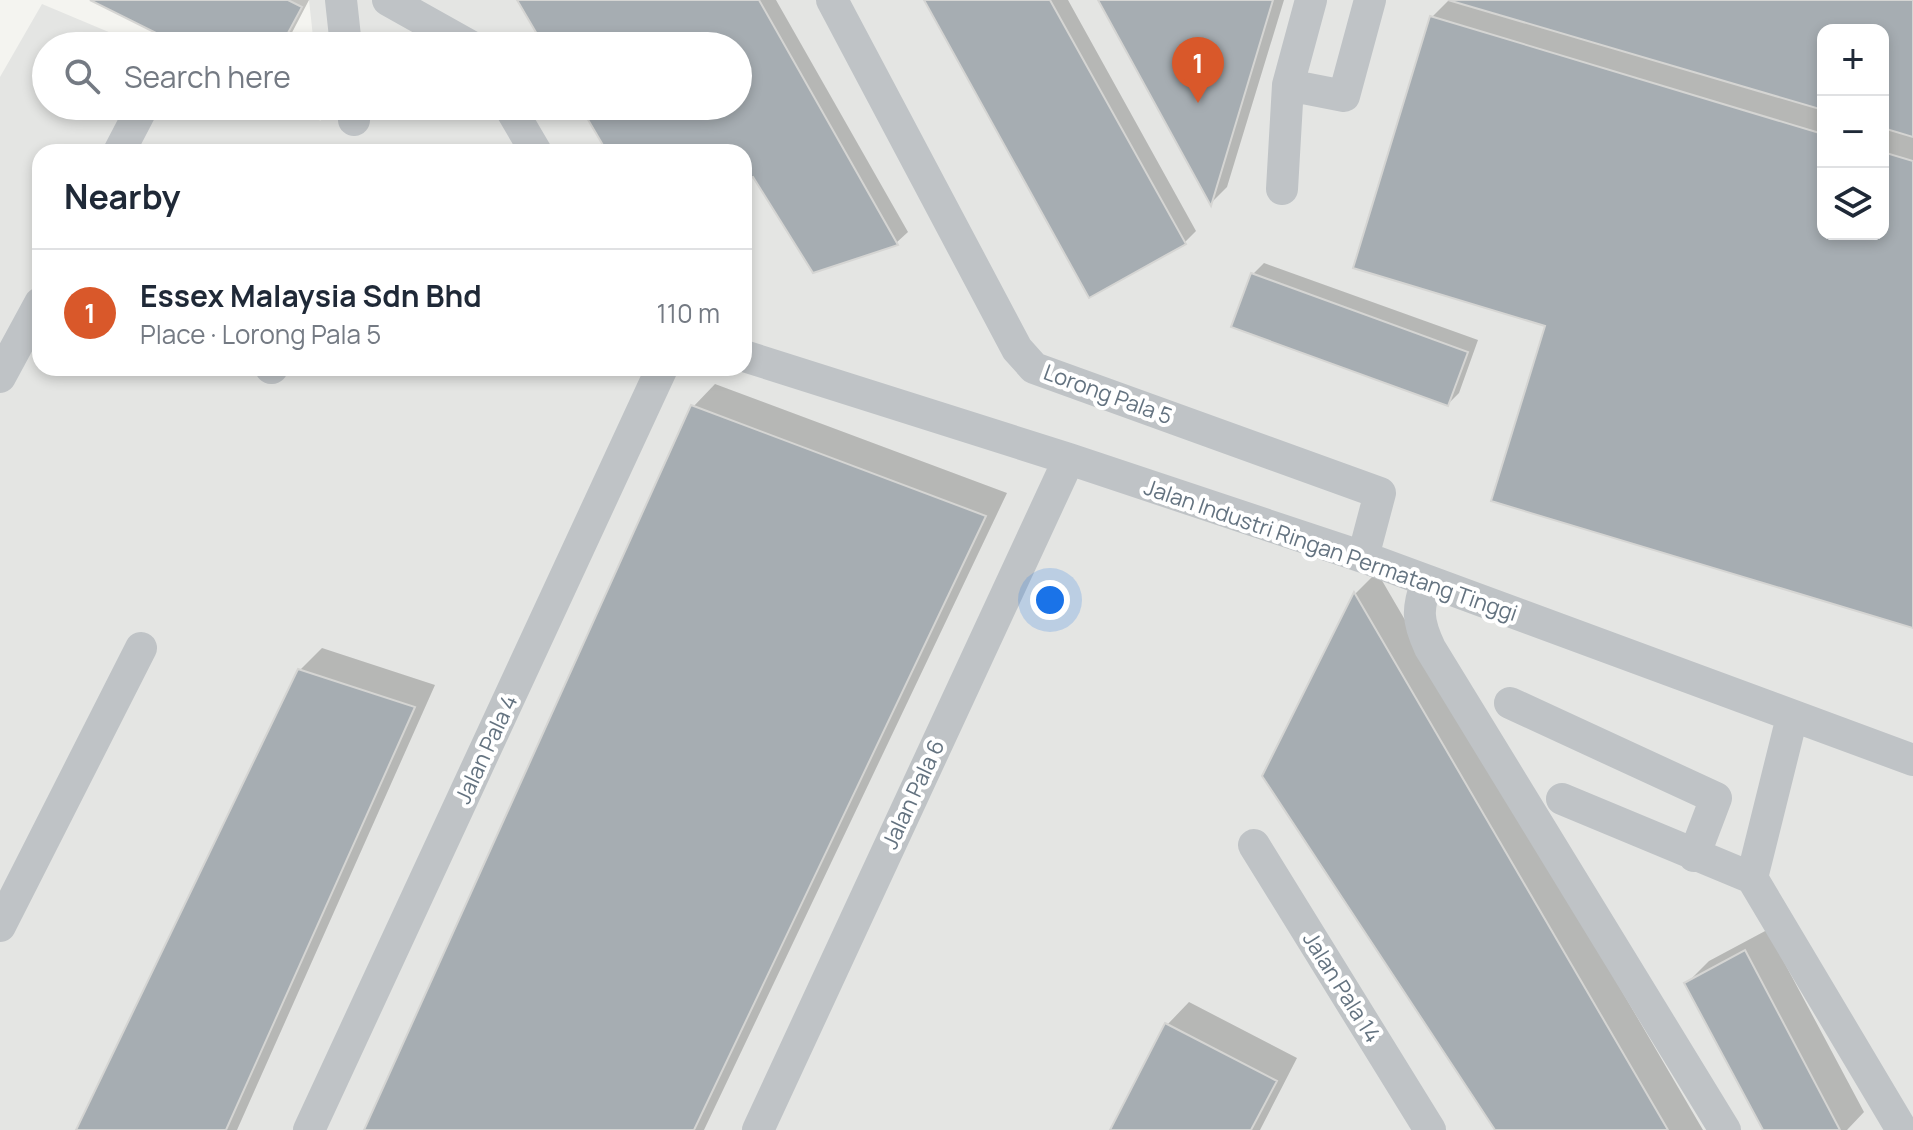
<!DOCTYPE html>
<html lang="en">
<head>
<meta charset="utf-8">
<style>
	body { margin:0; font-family:Manrope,sans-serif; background:#f2f2f3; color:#1f2937 }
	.controls { position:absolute; right:24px; top:24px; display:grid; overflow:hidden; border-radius:16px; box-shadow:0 4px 12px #0003 }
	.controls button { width:72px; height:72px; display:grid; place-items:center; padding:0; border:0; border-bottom:2px solid #e0e1e3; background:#fff; color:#1f2937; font:40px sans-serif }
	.you { position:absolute; left:1050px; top:600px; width:28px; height:28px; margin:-20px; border:6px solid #fff; border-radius:50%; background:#1a73e8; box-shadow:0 0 0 12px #1a73e833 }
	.badge { display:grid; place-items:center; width:52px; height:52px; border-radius:50%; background:#d9582a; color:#fff; font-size:26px; font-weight:700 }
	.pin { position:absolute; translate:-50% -66px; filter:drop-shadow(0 2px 4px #0008) }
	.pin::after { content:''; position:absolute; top:42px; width:28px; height:24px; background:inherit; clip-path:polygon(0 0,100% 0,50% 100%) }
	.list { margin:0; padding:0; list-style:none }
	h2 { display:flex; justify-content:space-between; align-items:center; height:104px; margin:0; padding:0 32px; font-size:34px }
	h2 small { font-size:26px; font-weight:400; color:#747a83 }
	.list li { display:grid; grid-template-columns:52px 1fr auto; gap:24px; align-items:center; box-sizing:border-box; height:128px; padding:0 32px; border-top:2px solid #e0e1e3 }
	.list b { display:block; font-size:30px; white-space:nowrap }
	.list p { margin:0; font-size:26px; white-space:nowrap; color:#747a83 }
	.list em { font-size:26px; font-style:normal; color:#747a83 }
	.icon { flex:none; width:44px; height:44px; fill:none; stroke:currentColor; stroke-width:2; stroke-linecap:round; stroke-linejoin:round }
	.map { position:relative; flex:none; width:1913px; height:1130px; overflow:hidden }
	.search { position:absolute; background:#fff; box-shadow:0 4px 12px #0003; left:32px; top:32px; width:720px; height:88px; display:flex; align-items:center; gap:20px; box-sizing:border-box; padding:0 28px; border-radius:44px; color:#747a83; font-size:30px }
	.panel { position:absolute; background:#fff; box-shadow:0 4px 12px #0003; left:32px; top:144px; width:720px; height:232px; border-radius:24px }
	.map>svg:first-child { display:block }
	.built { fill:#e4e5e3; fill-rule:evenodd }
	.shadow { fill:#0003; fill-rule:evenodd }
	.building { fill:#a6adb2; stroke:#d5d5d3; stroke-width:2 }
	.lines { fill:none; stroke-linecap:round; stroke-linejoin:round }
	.minor { stroke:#bfc3c6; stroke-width:32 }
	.labels { text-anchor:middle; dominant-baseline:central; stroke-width:8; stroke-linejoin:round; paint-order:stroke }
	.street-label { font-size:22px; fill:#647380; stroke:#fff }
</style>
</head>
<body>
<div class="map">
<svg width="1913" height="1130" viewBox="0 0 1913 1130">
	<rect width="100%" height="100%" fill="#f4f4f0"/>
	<path class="built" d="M309,0H1913V1130H0V77L42,4L142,46H46V106H285L321,121L320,106H738V46H314ZM1823,30H1883V234H1823ZM40,152H744V368H40Z"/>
	<path class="shadow" d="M94,0H309L285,46H187Z
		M519,0H776L908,232L896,243L754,174L744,179V152H609L582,106H738V46H546Z
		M926,0H1068L1196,231L1185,242Z
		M1101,0H1284L1227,187L1211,203Z
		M1449,0H1913V626L1548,324L1432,17ZM1823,30H1883V234H1823Z
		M1264,263L1478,340L1459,393L1448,404L1253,274Z
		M715,384L1007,493L704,1130H367L693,407Z
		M1377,572L1703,1130H1497L1265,776L1356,593Z
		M322,648L435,685L237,1130H78L300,670Z
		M1767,930L1864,1112L1847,1130H1765L1687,983L1709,961Z
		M1189,1002L1297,1058L1260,1130H1112L1167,1025Z"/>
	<path class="building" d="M90,0H288L302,7L281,46H182Z
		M517,0H759L898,245L813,273L753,177L744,181V152H607L580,106H738V46H544Z
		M924,0H1050L1186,244L1089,298Z
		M1098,0H1273L1211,206Z
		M1448,0H1913V137L1883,128V30H1823V110Z
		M1430,16L1823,134V234H1883V152L1913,161V628L1491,501L1545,326L1353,268Z
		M1251,273L1468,352L1448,406L1231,327Z
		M691,405L986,516L694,1130H364Z
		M1354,592L1668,1130H1495L1262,776Z
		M298,669L415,707L226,1130H76Z
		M1745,950L1840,1130H1763L1684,983Z
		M1165,1023L1277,1081L1251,1130H1110Z"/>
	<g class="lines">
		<path class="minor" d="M341,0L346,46
			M388,0L470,46
			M832,0L1017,349L1034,368L1380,493L1363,557
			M1288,85L1344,96L1370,0
			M353,106L354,120
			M509,106L536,152
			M119,152L143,106
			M1282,189L1288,85L1311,0
			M744,356L1069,459L1363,557L1913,760
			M271,368H272
			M0,377L40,303
			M1427,581C1417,609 1417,620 1430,648L1725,1130
			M1510,703L1716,798L1694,856
			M1792,717L1752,878L1902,1130
			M1562,799L1752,878
			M1254,845L1430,1130
			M0,926L141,648
			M309,1130L662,368
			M758,1130L1069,459"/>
	</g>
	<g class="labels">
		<g class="street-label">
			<text transform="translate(1108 394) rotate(20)">Lorong Pala 5</text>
			<text transform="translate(1331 550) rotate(19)">Jalan Industri Ringan Permatang Tinggi</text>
			<text transform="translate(486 749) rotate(-65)">Jalan Pala 4</text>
			<text transform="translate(913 794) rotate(-65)">Jalan Pala 6</text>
			<text transform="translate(1342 987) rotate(58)">Jalan Pala 14</text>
		</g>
	</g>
</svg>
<div class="controls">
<button>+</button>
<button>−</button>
<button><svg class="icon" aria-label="layers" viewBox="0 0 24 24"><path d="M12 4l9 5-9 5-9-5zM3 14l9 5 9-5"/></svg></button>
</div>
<div class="you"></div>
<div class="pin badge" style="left:1198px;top:103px">1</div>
<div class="search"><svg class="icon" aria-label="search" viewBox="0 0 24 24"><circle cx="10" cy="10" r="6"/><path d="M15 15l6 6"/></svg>Search here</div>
<section class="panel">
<h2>Nearby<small></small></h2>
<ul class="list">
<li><span class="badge">1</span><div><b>Essex Malaysia Sdn Bhd</b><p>Place · Lorong Pala 5</p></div><em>110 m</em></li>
</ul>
</section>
</div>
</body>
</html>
